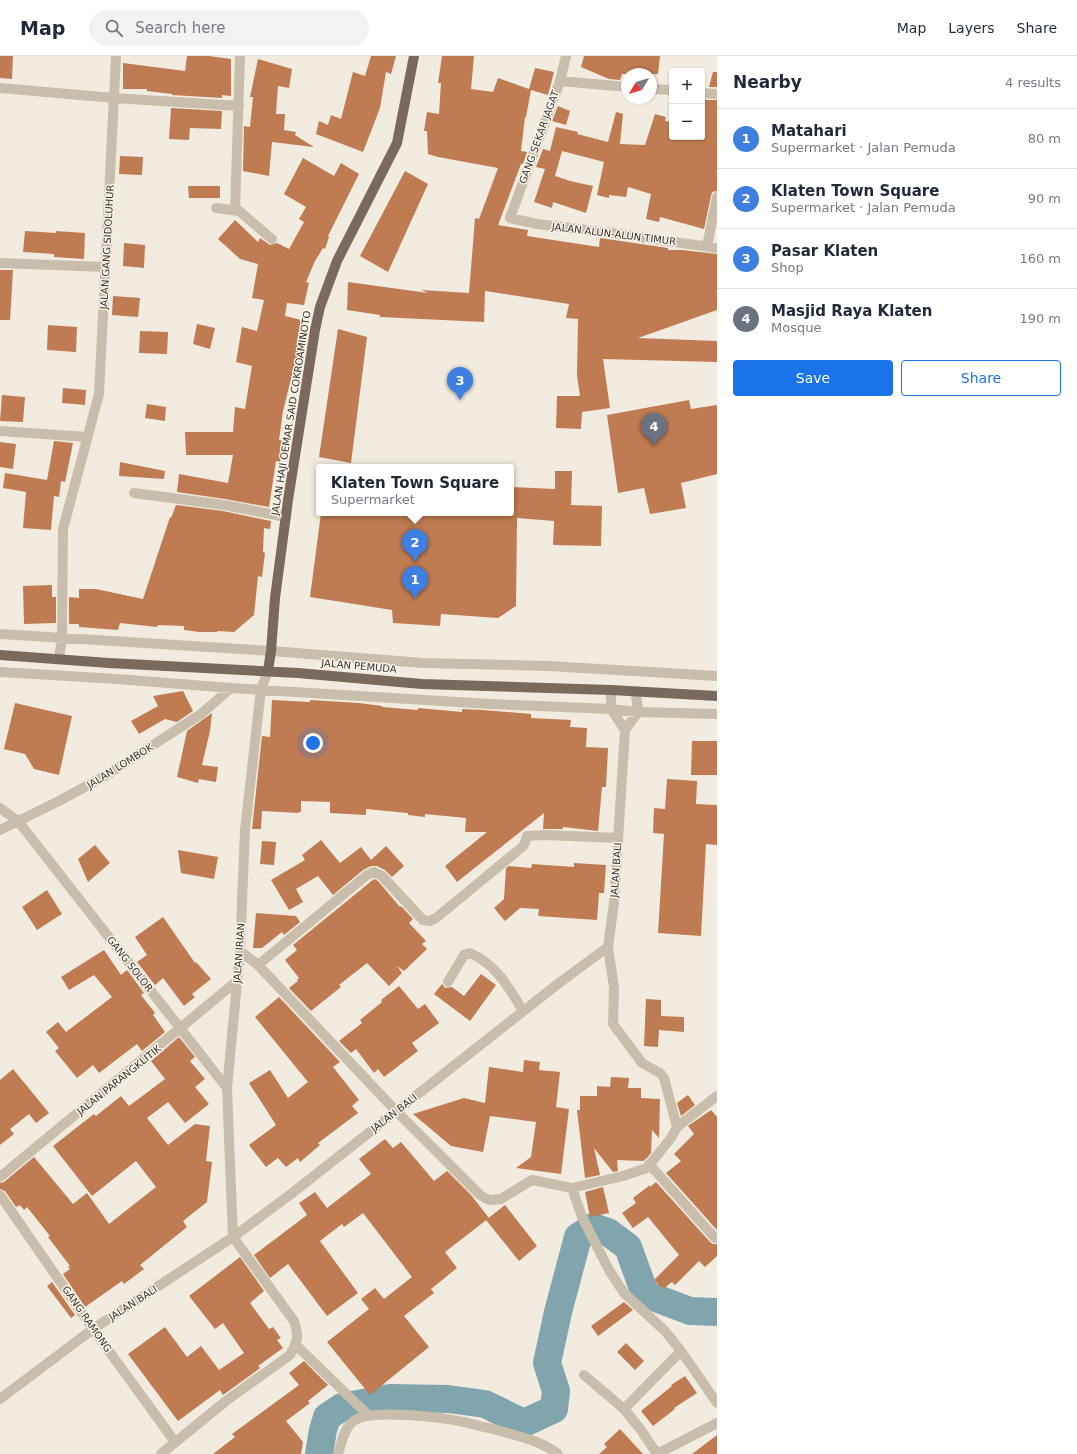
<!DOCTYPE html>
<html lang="en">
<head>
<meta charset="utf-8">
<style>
	body { margin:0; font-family:"DejaVu Sans",sans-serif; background:#f2f2f3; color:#1f2937 }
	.controls { position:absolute; right:12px; top:12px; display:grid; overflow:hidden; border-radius:4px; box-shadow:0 1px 3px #0004 }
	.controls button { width:36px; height:36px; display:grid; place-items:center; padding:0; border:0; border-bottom:1px solid #e0e1e3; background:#fff; color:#1f2937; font:20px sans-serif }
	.compass { position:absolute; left:621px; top:12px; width:36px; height:36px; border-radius:50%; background:#fff; box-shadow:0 1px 3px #0004; rotate:232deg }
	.you { position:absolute; left:313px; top:687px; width:14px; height:14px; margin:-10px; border:3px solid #fff; border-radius:50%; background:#1a73e8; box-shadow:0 0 0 6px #1a73e833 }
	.badge { display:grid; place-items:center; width:26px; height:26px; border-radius:50%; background:#1a73e8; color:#fff; font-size:13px; font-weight:700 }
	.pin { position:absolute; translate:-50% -33px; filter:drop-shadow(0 1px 2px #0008) }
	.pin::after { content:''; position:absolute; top:21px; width:14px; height:12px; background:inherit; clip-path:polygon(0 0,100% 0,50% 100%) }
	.popup { position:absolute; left:316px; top:408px; width:198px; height:52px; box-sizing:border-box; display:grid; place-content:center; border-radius:4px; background:#fff; filter:drop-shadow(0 1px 3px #0005); font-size:13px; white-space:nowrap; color:#747a83 }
	.popup b { font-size:15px; color:#1f2937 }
	.popup::after { content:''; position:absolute; left:50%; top:100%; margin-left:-8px; border:8px solid transparent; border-top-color:#fff }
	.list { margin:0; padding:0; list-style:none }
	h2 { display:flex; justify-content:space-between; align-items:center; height:52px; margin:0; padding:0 16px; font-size:17px }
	h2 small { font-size:13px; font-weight:400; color:#747a83 }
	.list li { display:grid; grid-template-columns:26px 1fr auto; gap:12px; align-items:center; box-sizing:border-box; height:60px; padding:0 16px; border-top:1px solid #e0e1e3 }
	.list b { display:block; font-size:15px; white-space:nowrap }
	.list p { margin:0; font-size:13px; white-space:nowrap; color:#747a83 }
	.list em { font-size:13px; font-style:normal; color:#747a83 }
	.actions { display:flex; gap:8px; padding:12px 16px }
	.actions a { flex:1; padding:9px 0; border:1px solid #1a73e8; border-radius:4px; text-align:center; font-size:14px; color:#1a73e8 }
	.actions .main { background:#1a73e8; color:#fff }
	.icon { flex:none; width:22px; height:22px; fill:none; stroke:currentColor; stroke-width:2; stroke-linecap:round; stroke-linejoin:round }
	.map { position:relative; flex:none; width:717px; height:1398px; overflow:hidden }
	header { display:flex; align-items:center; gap:24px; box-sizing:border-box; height:56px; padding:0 20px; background:#fff; border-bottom:1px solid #e0e1e3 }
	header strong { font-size:19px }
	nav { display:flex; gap:22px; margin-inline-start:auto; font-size:14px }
	.search { width:280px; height:36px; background:#f2f2f3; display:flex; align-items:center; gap:10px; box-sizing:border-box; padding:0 14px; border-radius:22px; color:#747a83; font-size:15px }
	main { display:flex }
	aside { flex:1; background:#fff }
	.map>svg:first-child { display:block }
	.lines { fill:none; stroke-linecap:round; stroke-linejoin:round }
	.river { stroke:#80a5ad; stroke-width:28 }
	.building { fill:#bf7b51 }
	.minor { stroke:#c9beac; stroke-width:10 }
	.major { stroke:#796a5d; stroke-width:10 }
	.labels { text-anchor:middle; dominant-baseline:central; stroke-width:3; stroke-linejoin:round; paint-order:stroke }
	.street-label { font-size:10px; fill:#38312a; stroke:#f9f5ec }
</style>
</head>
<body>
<header>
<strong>Map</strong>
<div class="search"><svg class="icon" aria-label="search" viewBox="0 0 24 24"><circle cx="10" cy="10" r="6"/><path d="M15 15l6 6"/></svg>Search here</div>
<nav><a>Map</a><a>Layers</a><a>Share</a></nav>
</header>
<main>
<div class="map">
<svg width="717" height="1398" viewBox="0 0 717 1398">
	<rect width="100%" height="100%" fill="#f2ece0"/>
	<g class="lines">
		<path class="river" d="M319,1398L323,1374L327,1361L342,1351L390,1342L448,1343L485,1348L524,1367L554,1353L556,1335L547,1307L558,1256L578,1181L593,1171L608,1176L628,1191L645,1238L690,1255L717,1256"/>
	</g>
	<path class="building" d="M0,0H13L12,23L0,22Z
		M187,0H209L231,3V40L222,39V42L172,39V38L147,35V33H123V7L185,15Z
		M371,0H396L391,18L386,16L380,52L363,96L316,78L319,65L328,69L331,59L341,63L353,16L365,20Z
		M442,0H474L471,33L493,36L498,22L529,33L535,12L554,16L548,39L531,34L526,61H525L521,95L527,96L523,108H521L498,169L528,174L527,180L599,191L600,182L668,192V194H682L717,198V254L638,282L717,285V306L603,303L610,352L582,356L581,373L556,372L557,340H580L577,320L578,263L566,262L569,248L485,235L484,266L380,261V259L347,254L348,226L428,237L421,234L469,237L475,162L479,163L498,112L438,101L428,98L427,75H424L427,56L439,58L441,27H438Z
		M584,0H660L658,18H622L620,24L609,23L581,11Z
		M258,3L292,13L289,32L278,30L276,58H285L284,74L296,76L295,79L314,91L272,86L269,120L243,115L244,70L250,71L253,41H250Z
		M713,16H717V31H709Z
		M705,44H717V135L712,136L711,140L704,173L660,161L659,166L646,163L651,138L628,131L626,141L609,139V142L597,139L604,106L562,95L555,120L570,125L593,130L586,157L553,146L552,152L534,146L545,113L536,111L543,93L550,95L556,71L578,76L577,78L608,86L616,56L623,58L620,88L645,89L655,58L666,61L665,65L672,66V81H702V56Z
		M558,50L570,55L566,69L552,65Z
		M171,52L222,55L221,73L190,72L189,84L169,83Z
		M120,100L143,101L142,119L119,118Z
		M303,102L334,120L341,107L359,118L328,180L329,181L325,193L323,192L315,205L306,226L309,227L304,249L287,247L285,260L301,264L299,284H300L295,320L292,319L283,355L279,384L284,385L280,406L276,405L269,451L225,443L177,436L179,418L228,427L233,399H186L185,376H233L235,351L245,353L252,310L236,306L242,271L257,275L264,244L252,242L258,208L240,203L218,183L235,164L258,186L260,182L270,189L277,187L289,193L304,166L299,163L306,151L284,138Z
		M405,115L428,128L388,216L360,200Z
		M188,130H220V142H189Z
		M25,175L56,177V175L85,177L84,203L54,201V198L23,196Z
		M124,187L145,189L144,212L123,210Z
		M0,214H13L10,264H0Z
		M113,240L140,242L138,261L112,259Z
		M197,268L215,272L210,293L193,288Z
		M48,269L77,271L76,296L47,294Z
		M338,273L367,281L351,407L319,401Z
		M140,275L168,276L167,298L139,297Z
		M63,332L86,334L85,349L62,347Z
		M2,339L25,341L23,366L0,365Z
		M689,344L691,353L717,349V418L681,427L686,452L650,458L644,432L618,437L607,359Z
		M147,348L166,351L165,365L145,362Z
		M54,385L73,387L65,426L61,425L59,441L54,440L51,474L23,472L26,436L3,432L5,417L47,424Z
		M0,386L16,388L13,413L0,411Z
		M120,406L165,415L164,423L119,420Z
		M555,415H572L571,449L602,450L601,490L553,489L554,465L517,462L516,550L498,562L441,558L440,570L393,567L392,554L310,541L321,457H379L418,461V457H511V431L555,433Z
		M176,449L223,455L271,465L270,473L264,472L263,496L265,497L262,521L258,520L254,559L234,576L217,575V576H199L184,574V570L158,569L157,571L120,567L118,574L79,571V568H69V541L79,542V533H96L143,543L170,461L171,462Z
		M52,529V541H56V567L24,568L23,530Z
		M183,635L193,655L177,666L165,663L139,678L131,665L158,650L153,640Z
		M272,644L310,646V644L359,647L382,650V651L418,654V652L462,656V653L483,654L531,658V662L571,664L570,671L587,672L586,691L608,692L606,731H602L598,775L563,771V773H543L544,757L457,826L445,810L487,776H465L466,762L425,758V761L408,759V757L366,753V759L330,757V746L301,745V756H298L299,757L262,755L261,773H252L262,680L270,681Z
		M15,647L72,660L59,719L34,713L25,698L4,693Z
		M212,657L210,675L202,709L218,711L216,726L199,723L198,727L177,721L187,675Z
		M692,685H717V719H691Z
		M667,723L697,725L696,748L717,749V789L706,788L701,880L658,877L664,778L653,777L654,752L665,753Z
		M321,784L340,807L361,791L371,804L386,790L404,810L392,821L385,814L377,810H371L363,814L333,839L318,820L296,833L303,846L289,854L271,824L305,804L302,799Z
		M262,785L276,786L274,809L260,808Z
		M95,789L110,807L88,826L78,803Z
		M178,794L218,801L214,823L181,817Z
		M574,807L606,809L604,837H599L597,864L538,860L539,853L520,852L505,865L494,852L504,843L506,812L509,810L531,812L532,808L574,811Z
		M374,823L378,825L400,851L401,850L413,863L409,867L426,885L422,888L427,893L404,915L397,910L402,917L389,930L367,907L339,929L341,931L311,955L289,932L298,925L297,924L299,922L285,904L297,894L293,889Z
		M47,834L62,858L37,874L22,851Z
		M256,857L296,860L300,866L284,879L282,876L262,892H253Z
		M163,861L195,907L196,906L211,923L192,938L195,941L184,950L163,922L155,929L137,906L147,899L135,881Z
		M104,894L121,919L127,914L144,937L141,939L155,957L153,959L165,976L142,995L137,988L99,1017L93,1009L77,1022L55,995L59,992L46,976L58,966L66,976L112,941L94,919L69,934L61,921Z
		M481,918L496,929L470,965L434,938L442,928L445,932L452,931L464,940Z
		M399,930L418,953L425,948L439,967L412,987L418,995L384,1021L378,1013L374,1017L356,993L351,997L339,985L362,967L360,964L382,946L381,944Z
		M279,941L340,1006L333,1011L359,1044L352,1050L358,1057L318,1087L320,1089L300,1106L298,1102L286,1111L278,1102L266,1111L249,1089L276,1069L249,1027L270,1014L288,1042L308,1026L255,961Z
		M646,943L661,944V960L684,961V976L659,974L658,991L644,990Z
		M179,981L195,1001L190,1005L205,1023L195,1031L209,1048L185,1067L168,1046L147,1062L168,1089L195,1068L210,1070L206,1105L212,1106L207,1146L183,1165L187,1171L140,1209L144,1213L124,1228L122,1225L85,1251L63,1218L70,1213L68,1211L70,1210L48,1181L50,1180L27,1151L24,1154L20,1149L16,1151L5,1135L0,1133V1127L4,1126L34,1101L73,1148L87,1137L109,1168L156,1131L136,1105L92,1140L53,1090L94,1058L96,1060L121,1040L129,1050L165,1023L151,1005Z
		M524,1004L540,1006L539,1014L560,1016L556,1051L569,1053L561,1118L516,1112L531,1101L536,1066L490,1060L483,1096L451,1090L413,1058L464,1042L485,1047L489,1011L523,1016Z
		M13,1013L49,1057L36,1067L29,1058L10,1073L14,1078L0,1089V1024Z
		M611,1021L629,1022L628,1032H641V1042L660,1043L659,1082L652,1074L651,1097L647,1102L643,1105L617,1104L618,1115L613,1116L594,1092L600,1119L585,1122L577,1054H580V1040H597V1030L610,1031Z
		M688,1039L695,1049L681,1060L677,1047Z
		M711,1054L717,1061V1174L666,1117L681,1105L674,1098L694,1078L688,1070Z
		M385,1083L393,1092L401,1086L434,1125L447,1115L471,1139L489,1162L445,1196L457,1212L431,1233L434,1237L404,1260L429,1291L370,1339L327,1286L369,1253L361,1243L375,1232L384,1243L412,1221L363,1157L344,1171L342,1168L320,1185L358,1237L327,1260L288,1208L270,1222L254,1199L307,1159L299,1147L315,1136L327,1152L371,1118L359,1103Z
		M656,1126L710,1186L713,1188H717V1200L705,1211L699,1205L675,1229L672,1226L663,1233L654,1224L679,1199L648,1161L633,1172L622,1157L636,1147L633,1142L650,1129V1131Z
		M603,1131L609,1157L590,1161L585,1136Z
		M505,1149L537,1190L519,1205L486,1164Z
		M240,1201L264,1235L250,1247L269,1273L273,1271L281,1282L277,1284L283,1292L258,1310L260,1312L223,1339L220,1334L178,1365L128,1298L165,1271L187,1301L201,1290L219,1314L244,1297L223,1267L215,1273L189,1240Z
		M52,1226L75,1259L71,1262L47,1230Z
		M624,1246L633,1254L598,1280L591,1270Z
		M626,1287L644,1305L635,1314L617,1296Z
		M304,1305L328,1329L308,1345L310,1347L286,1365L303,1386L301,1398H213L235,1381L232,1378L299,1329L289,1317Z
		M685,1320L697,1337L674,1352L675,1353L653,1370L641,1355L672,1330L671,1329Z
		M620,1373L643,1398H599L607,1391L604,1388Z
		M717,1379V1398H692Z"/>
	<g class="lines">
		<path class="minor" d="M566,0L560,25L510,162L537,168L611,177L717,192
			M560,25L627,31
			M0,32L114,42L239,50
			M651,33L672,34
			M702,37L717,38
			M216,152L239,155L272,183
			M235,154L240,0
			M707,190L717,141
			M0,207L105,211
			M0,375L87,381
			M134,437L224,449L286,461
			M0,578L271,595L423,607L549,610L717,620
			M59,603L62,581L63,473L99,338L116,0
			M0,616L117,623L231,632L490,648L611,653L638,656L717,658
			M611,634V653L625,674
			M0,752L18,765L227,1032
			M0,774L59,745L105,720L201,658L231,632
			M608,891L614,931L613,968L642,1007L660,1017L664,1022L677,1071
			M240,895L258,909L396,1055L480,1139L489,1144L501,1143L532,1124L572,1132L623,1120L647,1112L671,1082L677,1071L717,1040
			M258,909L367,819L374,816L382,820L423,864L430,865L436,862L521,792L524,789L527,780L545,779L618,782
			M448,926L464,899L470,897C496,908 509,932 523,955
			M649,1108L715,1182
			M0,1121L237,925
			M572,1132L582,1161L609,1214L624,1237L665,1275L681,1295L717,1347
			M0,1139L93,1273L175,1386
			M233,1181L227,1032L240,895L245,774L261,633L268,615
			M296,1289L368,1359
			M584,1319L624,1353
			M0,1343L93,1273L233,1181L291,1138L559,927L608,891L614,847L625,674L638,656L636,636
			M161,1398L226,1345L290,1299C298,1285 299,1280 294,1265L233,1181
			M338,1398C342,1386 344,1371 355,1364C373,1353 442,1361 463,1366C473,1368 483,1371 493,1373C514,1379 540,1384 558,1398
			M657,1398L641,1374L624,1353L681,1295
			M657,1398L717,1367"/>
		<path class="major" d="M0,599L109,607L298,617L422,628L611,634L717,640
			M268,615L271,595L275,542L288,444L315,274L320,251L337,205L397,87L414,0"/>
	</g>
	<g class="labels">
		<g class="street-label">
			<text transform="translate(539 81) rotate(-70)">GANG SEKAR JAGAT</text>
			<text transform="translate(614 178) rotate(7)">JALAN ALUN-ALUN TIMUR</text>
			<text transform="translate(107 191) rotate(-87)">JALAN GANG SIDOLUHUR</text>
			<text transform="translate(291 357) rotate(-81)">JALAN HAJI OEMAR SAID COKROAMINOTO</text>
			<text transform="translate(359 610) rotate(5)">JALAN PEMUDA</text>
			<text transform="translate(120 710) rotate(-32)">JALAN LOMBOK</text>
			<text transform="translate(616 814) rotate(-86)">JALAN BALI</text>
			<text transform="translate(239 897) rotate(-86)">JALAN IRIAN</text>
			<text transform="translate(130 908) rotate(52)">GANG SOLOR</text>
			<text transform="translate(119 1024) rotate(-39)">JALAN PARANGKLITIK</text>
			<text transform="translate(394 1057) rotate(-38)">JALAN BALI</text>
			<text transform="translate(133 1247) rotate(-33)">JALAN BALI</text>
			<text transform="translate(87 1263) rotate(55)">GANG RAMONG</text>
		</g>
	</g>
</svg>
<div class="controls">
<button>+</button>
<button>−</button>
</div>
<svg class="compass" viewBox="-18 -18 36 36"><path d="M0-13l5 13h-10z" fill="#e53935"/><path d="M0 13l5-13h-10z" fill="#747a83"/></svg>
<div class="you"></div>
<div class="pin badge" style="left:415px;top:543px;background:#3f7fe0">1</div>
<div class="pin badge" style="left:415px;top:506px;background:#3f7fe0">2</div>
<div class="popup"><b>Klaten Town Square</b>Supermarket</div>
<div class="pin badge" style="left:460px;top:344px;background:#3f7fe0">3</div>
<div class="pin badge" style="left:654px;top:390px;background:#6b7280">4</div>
</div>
<aside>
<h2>Nearby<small>4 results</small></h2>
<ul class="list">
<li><span class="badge" style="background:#3f7fe0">1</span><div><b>Matahari</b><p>Supermarket · Jalan Pemuda</p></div><em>80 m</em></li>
<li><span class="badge" style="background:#3f7fe0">2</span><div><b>Klaten Town Square</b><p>Supermarket · Jalan Pemuda</p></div><em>90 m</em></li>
<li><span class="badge" style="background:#3f7fe0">3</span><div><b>Pasar Klaten</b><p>Shop</p></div><em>160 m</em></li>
<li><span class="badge" style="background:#6b7280">4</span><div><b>Masjid Raya Klaten</b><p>Mosque</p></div><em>190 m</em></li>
</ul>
<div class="actions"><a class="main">Save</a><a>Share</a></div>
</aside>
</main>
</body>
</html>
